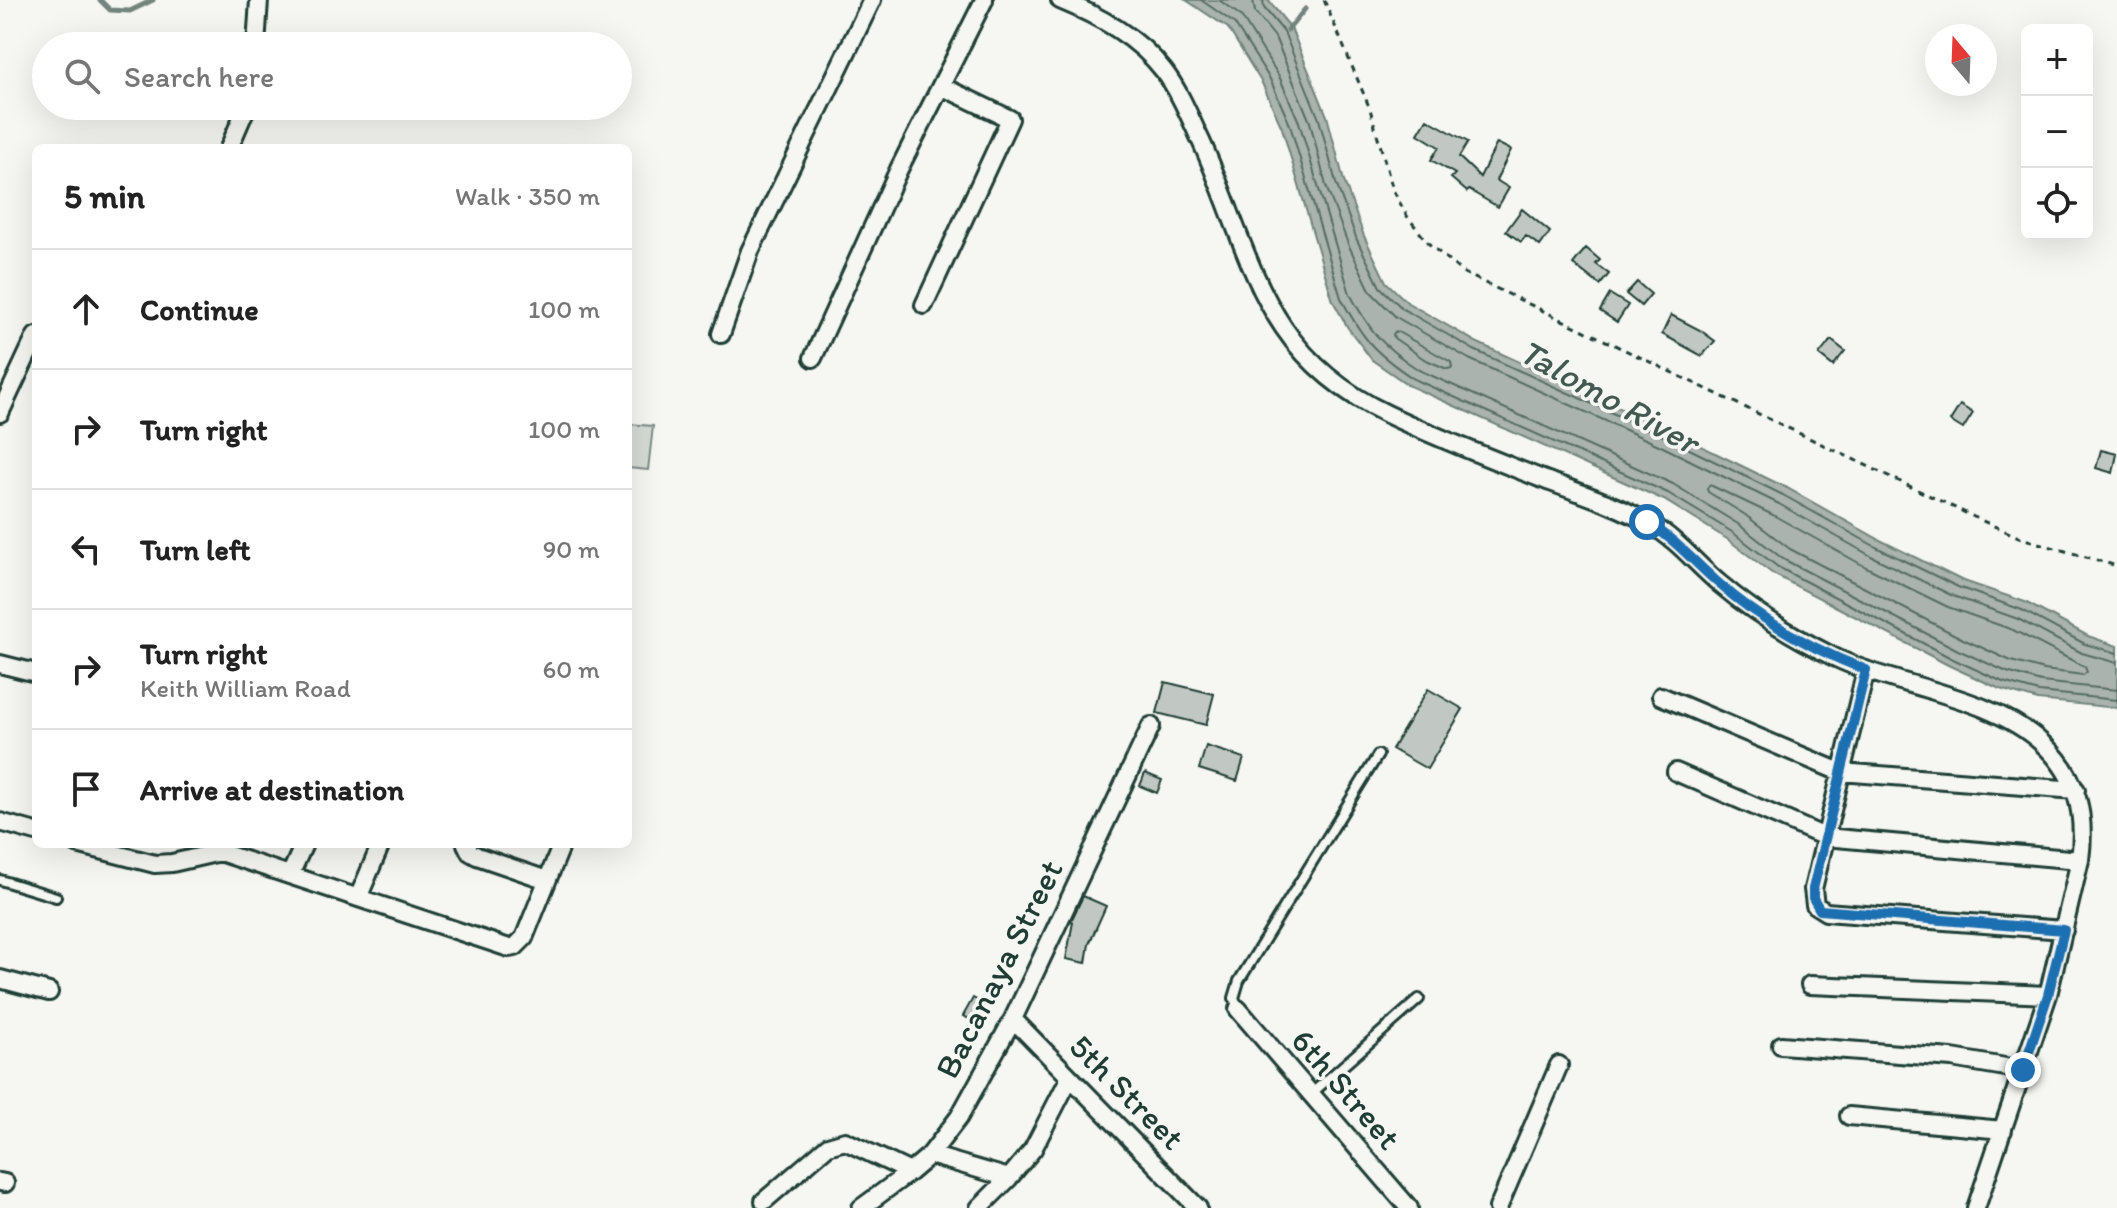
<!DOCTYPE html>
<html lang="en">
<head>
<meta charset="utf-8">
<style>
	body { margin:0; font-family:Itim,sans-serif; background:#f6f6f6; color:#222 }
	.controls { position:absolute; right:24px; top:24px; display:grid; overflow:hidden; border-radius:12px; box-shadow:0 8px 32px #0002 }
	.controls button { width:72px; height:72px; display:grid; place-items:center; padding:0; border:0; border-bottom:2px solid #e0e0e0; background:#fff; color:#222; font:40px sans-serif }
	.compass { position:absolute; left:1925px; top:24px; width:72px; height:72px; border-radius:50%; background:#fff; box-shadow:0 8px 32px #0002; rotate:341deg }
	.stop { position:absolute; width:24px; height:24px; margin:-18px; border:6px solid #1f6fb2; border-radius:50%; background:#fff }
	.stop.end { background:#1f6fb2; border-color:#fff; box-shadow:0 2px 8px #0008 }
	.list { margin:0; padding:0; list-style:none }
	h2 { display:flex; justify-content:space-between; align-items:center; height:104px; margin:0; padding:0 32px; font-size:34px }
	h2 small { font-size:26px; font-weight:400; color:#767676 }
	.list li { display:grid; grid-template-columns:52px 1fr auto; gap:24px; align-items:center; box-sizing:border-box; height:120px; padding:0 32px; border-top:2px solid #e0e0e0 }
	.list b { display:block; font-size:30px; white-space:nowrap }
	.list p { margin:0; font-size:26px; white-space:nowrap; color:#767676 }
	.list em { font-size:26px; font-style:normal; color:#767676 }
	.icon { flex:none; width:44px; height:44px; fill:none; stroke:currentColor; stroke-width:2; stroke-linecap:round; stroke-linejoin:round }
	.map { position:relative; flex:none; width:2117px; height:1208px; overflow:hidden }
	.search { position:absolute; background:#fff; box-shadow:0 8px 32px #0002; left:32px; top:32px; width:600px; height:88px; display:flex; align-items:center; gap:20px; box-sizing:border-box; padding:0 28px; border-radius:44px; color:#767676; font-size:30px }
	.panel { position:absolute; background:#fff; box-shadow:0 8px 32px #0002; left:32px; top:144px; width:600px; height:704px; border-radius:12px }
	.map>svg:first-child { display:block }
	.green { fill:#d6dbd6; stroke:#7a8c85; stroke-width:2 }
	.water { fill:#aab3ae; stroke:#72847d; stroke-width:2 }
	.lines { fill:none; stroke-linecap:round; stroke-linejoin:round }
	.shore { stroke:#576c65; stroke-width:2 }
	.stream { stroke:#72847d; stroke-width:5 }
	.building { fill:#c1c8c3; stroke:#1f3d34; stroke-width:2 }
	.lane-casing { stroke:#1f3d34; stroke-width:14 }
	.street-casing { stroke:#1f3d34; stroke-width:22 }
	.path { stroke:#1f3d34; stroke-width:3; stroke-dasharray:6 6; stroke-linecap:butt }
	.lane { stroke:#f6f6f2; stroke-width:8 }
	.street { stroke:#f6f6f2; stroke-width:16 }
	.route { stroke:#1f6fb2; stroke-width:10 }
	.labels { text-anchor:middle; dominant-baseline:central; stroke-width:7; stroke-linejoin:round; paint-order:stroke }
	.street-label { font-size:34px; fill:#1f3d34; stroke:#f6f6f2 }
	.water-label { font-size:36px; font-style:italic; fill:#425a52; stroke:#f6f6f2 }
</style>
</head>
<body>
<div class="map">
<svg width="2117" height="1208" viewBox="0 0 2117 1208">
	<rect width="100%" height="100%" fill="#f6f6f2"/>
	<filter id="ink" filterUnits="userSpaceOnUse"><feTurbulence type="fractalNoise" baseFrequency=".0125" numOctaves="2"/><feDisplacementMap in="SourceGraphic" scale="16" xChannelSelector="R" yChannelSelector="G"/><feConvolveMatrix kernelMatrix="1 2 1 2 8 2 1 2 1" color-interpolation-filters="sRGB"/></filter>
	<g filter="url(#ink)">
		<path class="green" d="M628,424L653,426L648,470L628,468Z"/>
		<path class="water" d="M1186,0H1268L1291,28L1327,116L1344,181L1364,236L1386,282L1408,303L1478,343L1670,431L1787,488L1880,540L1961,580L2025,602L2088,636L2117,646V708L2038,700L2000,689L1950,666L1773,574L1727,539L1664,500L1410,386L1372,360L1348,328L1333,301L1282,128L1262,83L1228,28Z"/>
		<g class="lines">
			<path class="shore" d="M1201,0L1234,23L1270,79L1290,125L1341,298C1363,340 1375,353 1414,379L1668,493L1732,532L1778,567L1953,659L2003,682L2039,692L2117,700
				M1219,0L1241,16L1279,76L1299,122L1350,294C1371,333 1382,346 1419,370L1673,484L1738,524L1783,559L1958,650L2007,672L2041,682L2117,690
				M1253,0L1255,12L1275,37L1310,122L1326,186L1348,244L1371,292L1396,317L1469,359L1663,447L1779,504L1871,556L1953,596L2018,619L2082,653L2117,663
				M1263,0L1264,8L1284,32L1319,119L1336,183L1357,240L1380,287L1403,309L1474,350L1667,438L1783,495L1876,547L1958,587L2022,610L2085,644L2117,653
				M1396,331L1451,362L1452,368L1447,369L1424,359L1394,338L1393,334Z
				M1710,485L1773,515L1866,567L1948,607L2013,630L2085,667L2087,672L2083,675L2044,670L2011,661L1963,639L1790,549L1744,514L1708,492L1707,488Z"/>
			<path class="stream" d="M100,0L110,10L130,11L153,0
				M1288,30L1305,9"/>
		</g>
		<path class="building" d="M1427,119L1468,142L1459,157L1480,177L1497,143L1511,150L1496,180L1509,188L1498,207L1469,190L1467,192L1451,178L1455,174L1431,160L1439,147L1418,134Z
			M1522,209L1550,232L1540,246L1526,236L1521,242L1506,231Z
			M1586,248L1600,260L1596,264L1609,274L1600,285L1573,264Z
			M1637,282L1651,294L1641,306L1626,294Z
			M1610,294L1628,305L1617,322L1600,311Z
			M1671,315L1700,330L1715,341L1702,356L1662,334Z
			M1831,340L1845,351L1833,366L1819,355Z
			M1960,405L1973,413L1963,429L1950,421Z
			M2101,450L2117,454L2113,473L2096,468Z
			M1165,682L1214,694L1206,725L1157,713Z
			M1428,689L1463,709L1427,769L1392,749Z
			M1206,746L1244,758L1237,781L1199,769Z
			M1145,773L1162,780L1157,793L1140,786Z
			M1083,896L1106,906L1089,944L1086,963L1066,959L1073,922L1071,921Z
			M973,998L989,1007L980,1024L963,1016Z"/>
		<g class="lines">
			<g class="lane-casing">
				<path id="lane" d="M0,880L56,897
					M1238,1009L1234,998L1239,981L1378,755
					M1311,1094L1419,999"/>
			</g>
			<g class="street-casing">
				<path id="street" d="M1060,0C1099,16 1138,37 1164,71C1180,92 1190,118 1201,141C1253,256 1260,353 1387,414C1439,439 1492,459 1545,480C1580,493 1618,505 1650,524C1678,540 1696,564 1720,584C1754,613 1794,637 1834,657C1898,688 1991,695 2043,744C2078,776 2086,815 2080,860L2048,995L1976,1208
					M256,46L259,0
					M229,148L247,106
					M924,305L1010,119L941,86
					M721,334L750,251L872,0
					M813,358L899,169L984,0
					M0,413L36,336
					M0,664L36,673
					M1866,670L1813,889L1815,905L1826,912L2064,930
					M1661,696L1840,772L2076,790
					M1676,772L1825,837L2080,860
					M0,822L36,832
					M77,844L155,864L172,863L220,852L509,948L515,947L524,938L562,844
					M466,844L470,852L477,856L547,880
					M290,875L304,844
					M358,898L381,844
					M0,979L49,992
					M1810,985L2048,995
					M1238,1009L1409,1208
					M1013,1019L1198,1208
					M1781,1045L1952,1058L2023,1070
					M1849,1116L2003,1130
					M930,1155L1009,1178
					M0,1182L5,1183
					M764,1201L828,1146L845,1141L910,1172
					M861,1208L910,1172L930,1155L959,1117L1013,1019L1151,726
					M979,1208L1009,1178L1033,1149L1070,1077
					M1498,1208L1559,1065"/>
			</g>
			<path class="path" d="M1324,0L1370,109L1393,190L1407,216L1428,243L1462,272L1974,517L2021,538L2117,566"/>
			<use href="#lane" class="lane"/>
			<use href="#street" class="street"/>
		</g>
	</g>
	<g class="lines" filter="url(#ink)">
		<path class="route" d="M1647,522C1675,539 1693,561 1717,582C1760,620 1814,650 1866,670L1813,889V898L1820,910L2064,930L2048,995L2023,1070"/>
	</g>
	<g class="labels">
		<g class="street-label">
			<text transform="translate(999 969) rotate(-63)">Bacanaya Street</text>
			<text transform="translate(1346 1089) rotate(49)">6th Street</text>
			<text transform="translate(1127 1092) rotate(45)">5th Street</text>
		</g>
		<g class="water-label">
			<text transform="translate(1609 396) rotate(29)">Talomo River</text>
		</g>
	</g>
</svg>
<div class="controls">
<button>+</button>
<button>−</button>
<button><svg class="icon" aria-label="locate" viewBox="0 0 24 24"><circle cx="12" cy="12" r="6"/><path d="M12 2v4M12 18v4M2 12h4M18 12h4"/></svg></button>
</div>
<svg class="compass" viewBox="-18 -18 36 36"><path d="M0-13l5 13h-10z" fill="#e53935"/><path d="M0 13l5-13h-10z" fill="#767676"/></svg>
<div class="stop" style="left:1647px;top:522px"></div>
<div class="stop end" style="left:2023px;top:1070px"></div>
<div class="search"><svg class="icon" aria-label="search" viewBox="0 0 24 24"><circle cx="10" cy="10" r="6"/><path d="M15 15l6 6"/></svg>Search here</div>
<section class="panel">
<h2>5 min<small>Walk · 350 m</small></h2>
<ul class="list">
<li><svg class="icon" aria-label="ahead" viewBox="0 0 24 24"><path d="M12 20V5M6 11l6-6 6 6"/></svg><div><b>Continue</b></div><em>100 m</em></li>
<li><svg class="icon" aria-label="right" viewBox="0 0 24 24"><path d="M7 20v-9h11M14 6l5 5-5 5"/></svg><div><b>Turn right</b></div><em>100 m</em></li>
<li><svg class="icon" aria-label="left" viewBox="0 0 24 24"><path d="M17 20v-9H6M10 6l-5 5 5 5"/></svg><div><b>Turn left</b></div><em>90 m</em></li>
<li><svg class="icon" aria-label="right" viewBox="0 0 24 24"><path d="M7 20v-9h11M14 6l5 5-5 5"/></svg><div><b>Turn right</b><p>Keith William Road</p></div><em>60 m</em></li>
<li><svg class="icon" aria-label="arrive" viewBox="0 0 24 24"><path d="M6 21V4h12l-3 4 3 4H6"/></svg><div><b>Arrive at destination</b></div></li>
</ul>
</section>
</div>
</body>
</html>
